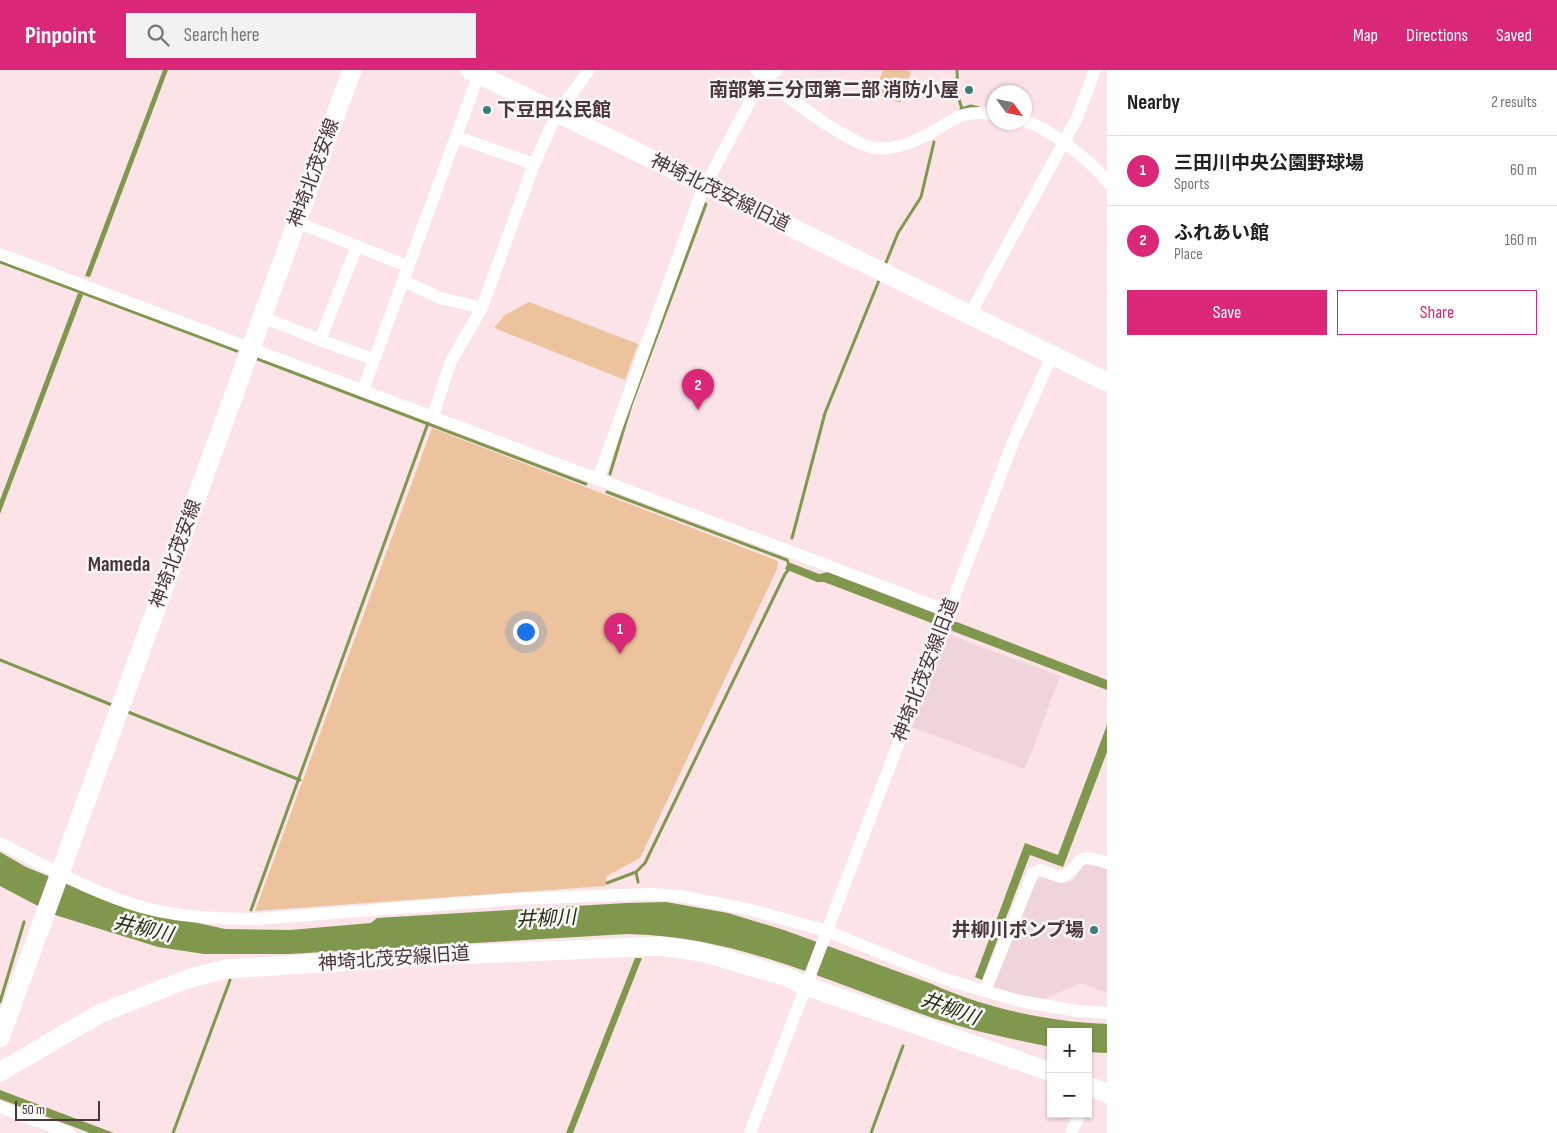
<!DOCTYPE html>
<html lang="en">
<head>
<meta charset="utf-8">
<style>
	body { margin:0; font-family:"Sofia Sans Condensed","Noto Sans JP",sans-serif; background:#f2f2f2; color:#222 }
	.controls { position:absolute; right:15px; bottom:15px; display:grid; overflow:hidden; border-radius:0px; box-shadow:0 1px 4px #0004 }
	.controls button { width:45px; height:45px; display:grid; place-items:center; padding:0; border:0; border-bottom:1px solid #e0e0e0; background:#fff; color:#222; font:25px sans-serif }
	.compass { position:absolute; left:987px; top:15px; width:45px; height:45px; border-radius:50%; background:#fff; box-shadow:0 1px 4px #0004; rotate:123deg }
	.scale { position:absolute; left:15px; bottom:12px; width:85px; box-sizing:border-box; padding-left:5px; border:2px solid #4c353b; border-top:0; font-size:14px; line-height:18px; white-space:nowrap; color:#4c353b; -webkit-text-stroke:4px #f7f7f7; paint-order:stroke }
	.you { position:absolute; left:525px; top:561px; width:18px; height:18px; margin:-12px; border:4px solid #fff; border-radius:50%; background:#1a73e8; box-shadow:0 0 0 8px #1a73e833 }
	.badge { display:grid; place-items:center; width:32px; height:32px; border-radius:50%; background:#db2777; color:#fff; font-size:16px; font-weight:700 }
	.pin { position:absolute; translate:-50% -41px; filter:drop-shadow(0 1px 2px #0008) }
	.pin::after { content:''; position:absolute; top:26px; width:18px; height:15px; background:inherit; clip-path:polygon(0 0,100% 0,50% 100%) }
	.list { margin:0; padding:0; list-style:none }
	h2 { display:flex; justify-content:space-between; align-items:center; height:65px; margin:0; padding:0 20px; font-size:21px }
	h2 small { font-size:16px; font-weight:400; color:#767676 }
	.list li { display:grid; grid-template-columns:32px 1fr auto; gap:15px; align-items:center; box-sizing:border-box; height:70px; padding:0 20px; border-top:1px solid #e0e0e0 }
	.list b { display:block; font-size:19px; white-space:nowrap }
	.list p { margin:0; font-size:16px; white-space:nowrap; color:#767676 }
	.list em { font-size:16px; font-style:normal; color:#767676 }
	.actions { display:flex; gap:10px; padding:15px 20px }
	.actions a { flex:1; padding:11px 0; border:1px solid #db2777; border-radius:0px; text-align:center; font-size:18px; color:#db2777 }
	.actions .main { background:#db2777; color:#fff }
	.icon { flex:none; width:28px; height:28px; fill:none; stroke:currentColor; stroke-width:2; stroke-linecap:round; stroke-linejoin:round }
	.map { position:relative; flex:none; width:1107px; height:1063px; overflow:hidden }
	header { display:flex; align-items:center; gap:30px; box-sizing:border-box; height:70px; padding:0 25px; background:#db2777; color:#fff }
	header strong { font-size:24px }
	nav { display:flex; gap:28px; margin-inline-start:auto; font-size:18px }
	.search { width:350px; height:45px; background:#f2f2f2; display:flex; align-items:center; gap:12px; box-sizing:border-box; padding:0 18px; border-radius:0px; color:#767676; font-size:19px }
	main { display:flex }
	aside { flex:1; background:#fff }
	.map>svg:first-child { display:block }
	.built { fill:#efd4da }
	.green { fill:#edc39d }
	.water { fill:#80984d }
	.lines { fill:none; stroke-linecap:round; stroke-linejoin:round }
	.stream { stroke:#80984d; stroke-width:3 }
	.street { stroke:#fff; stroke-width:12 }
	.secondary { stroke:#fff; stroke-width:19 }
	.poi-dot { fill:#3a8077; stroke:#f7f7f7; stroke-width:2 }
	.labels { text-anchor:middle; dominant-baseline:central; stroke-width:5; stroke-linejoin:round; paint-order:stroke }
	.poi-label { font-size:19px; font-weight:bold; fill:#4c353b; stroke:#f7f7f7; text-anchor:end }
	.street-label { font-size:19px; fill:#4c353b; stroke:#f7f7f7 }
	.water-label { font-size:20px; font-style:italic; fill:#263010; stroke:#f7f7f7 }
	.quarter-label { font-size:21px; font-weight:bold; fill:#4c353b; stroke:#f7f7f7 }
</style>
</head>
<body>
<header>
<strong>Pinpoint</strong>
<div class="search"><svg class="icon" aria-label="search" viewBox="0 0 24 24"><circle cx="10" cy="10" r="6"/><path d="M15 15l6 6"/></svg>Search here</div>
<nav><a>Map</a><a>Directions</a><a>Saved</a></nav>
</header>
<main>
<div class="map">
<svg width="1107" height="1063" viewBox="0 0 1107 1063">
	<rect width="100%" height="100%" fill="#fbe3e8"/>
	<path class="built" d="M947,564L1060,606L1025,699L912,657Z
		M1091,792L1107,798V923L1081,913L1040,931L991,918L1032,812L1043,805L1063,813L1074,810L1080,798Z"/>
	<path class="green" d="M883,0H905L911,2L900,33L874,24Z
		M529,232L638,274L625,310L494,258L505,245Z
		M432,358L778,491L777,499L640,788L607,806L605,816L255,841Z"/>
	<path class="water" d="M163,0H168L90,207L85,206Z
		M78,223L83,225L0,444V430Z
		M788,492L819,504L828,502L934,543L950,552H957L1107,610V620L824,512H817L785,499Z
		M1107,655V682L1063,797L1030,785L982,910L975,907L1025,773L1058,785Z
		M0,782L26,797L122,836L225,859L290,860L371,853L377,848L626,833L666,832L728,843L784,860L932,914C984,938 1050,952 1107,954V983L1088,982V962H1051V977C1011,969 972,961 933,948C830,913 739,866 627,864L289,884H204L158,877L55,845L0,816Z
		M635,888H642L573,1063H566Z
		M0,1020L114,1063H90L0,1029Z"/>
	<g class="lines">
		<path class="stream" d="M957,0L958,26L962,39
			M961,39L971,36L979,38
			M0,192L237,281
			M885,195L898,163L921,127L934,72
			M255,288L586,414
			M610,404L631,335L706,134
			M607,422L787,490L789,495
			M792,468L825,343L880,208
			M0,590L112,635
			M128,642L300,710
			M638,812L636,802L645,793L785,504L790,498
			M607,813L636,802
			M251,840L428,353
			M0,932L24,852
			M173,1063L230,910
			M871,1063L903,976"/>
		<path class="street" d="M756,0C778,20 849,76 877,78C893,80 911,73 925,66C954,51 958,39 994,44
			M1024,51C1049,58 1092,91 1107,112
			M534,94L557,44L589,0
			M296,152L407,196
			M357,176L320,270L373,289
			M0,184L948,541
			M404,211L440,228L482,238L534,94L457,67
			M970,244L1077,48L1095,0
			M262,247L320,270
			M363,320L479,4
			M433,346L451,291L482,238
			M598,409L701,124L760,12L777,0
			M0,773C42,795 84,818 129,833C169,847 216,849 258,849L515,829L649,824L681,826L751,840L827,861L942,908L985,921L1020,931L1077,941L1107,943
			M985,921L1033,803L1040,800L1061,807C1086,796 1070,780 1107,793
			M0,1037L69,1063
			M750,1063L1014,370L1052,286
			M1071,1063L1080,1044"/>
		<path class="secondary" d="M470,0L1107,312
			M0,968L352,0
			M0,1002L99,944L187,909L226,899L433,886L660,876L702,882L787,907L806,916L1051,1002
			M1088,1016L1107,1023"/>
	</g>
	<g class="poi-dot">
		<circle cx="969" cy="20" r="5"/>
		<circle cx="487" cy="40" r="5"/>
		<circle cx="1094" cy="860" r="5"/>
	</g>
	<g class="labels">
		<g class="poi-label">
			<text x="959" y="20">南部第三分団第二部 消防小屋</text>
			<text x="497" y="40" text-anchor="start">下豆田公民館</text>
			<text x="1084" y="860">井柳川ポンプ場</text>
		</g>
		<g class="street-label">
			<text transform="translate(314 103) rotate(-70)">神埼北茂安線</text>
			<text transform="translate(720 123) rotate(26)">神埼北茂安線旧道</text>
			<text transform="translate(176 484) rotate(-70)">神埼北茂安線</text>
			<text transform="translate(926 600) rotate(-69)">神埼北茂安線旧道</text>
			<text transform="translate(394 889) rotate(-4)">神埼北茂安線旧道</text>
		</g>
		<g class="water-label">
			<text transform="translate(546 849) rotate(-3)">井柳川</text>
			<text transform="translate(143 859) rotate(13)">井柳川</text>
			<text transform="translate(950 939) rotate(20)">井柳川</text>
		</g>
		<g class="quarter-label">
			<text x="119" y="494">Mameda</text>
		</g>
	</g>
</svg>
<div class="controls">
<button>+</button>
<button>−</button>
</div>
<svg class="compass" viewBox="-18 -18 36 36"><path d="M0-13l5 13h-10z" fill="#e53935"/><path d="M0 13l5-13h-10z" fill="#767676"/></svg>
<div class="scale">50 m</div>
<div class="you"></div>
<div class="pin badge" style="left:620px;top:584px">1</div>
<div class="pin badge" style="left:698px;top:340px">2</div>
</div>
<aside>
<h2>Nearby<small>2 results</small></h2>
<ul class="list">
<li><span class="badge">1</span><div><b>三田川中央公園野球場</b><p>Sports</p></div><em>60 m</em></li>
<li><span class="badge">2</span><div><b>ふれあい館</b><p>Place</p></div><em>160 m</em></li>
</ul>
<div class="actions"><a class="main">Save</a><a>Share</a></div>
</aside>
</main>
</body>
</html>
